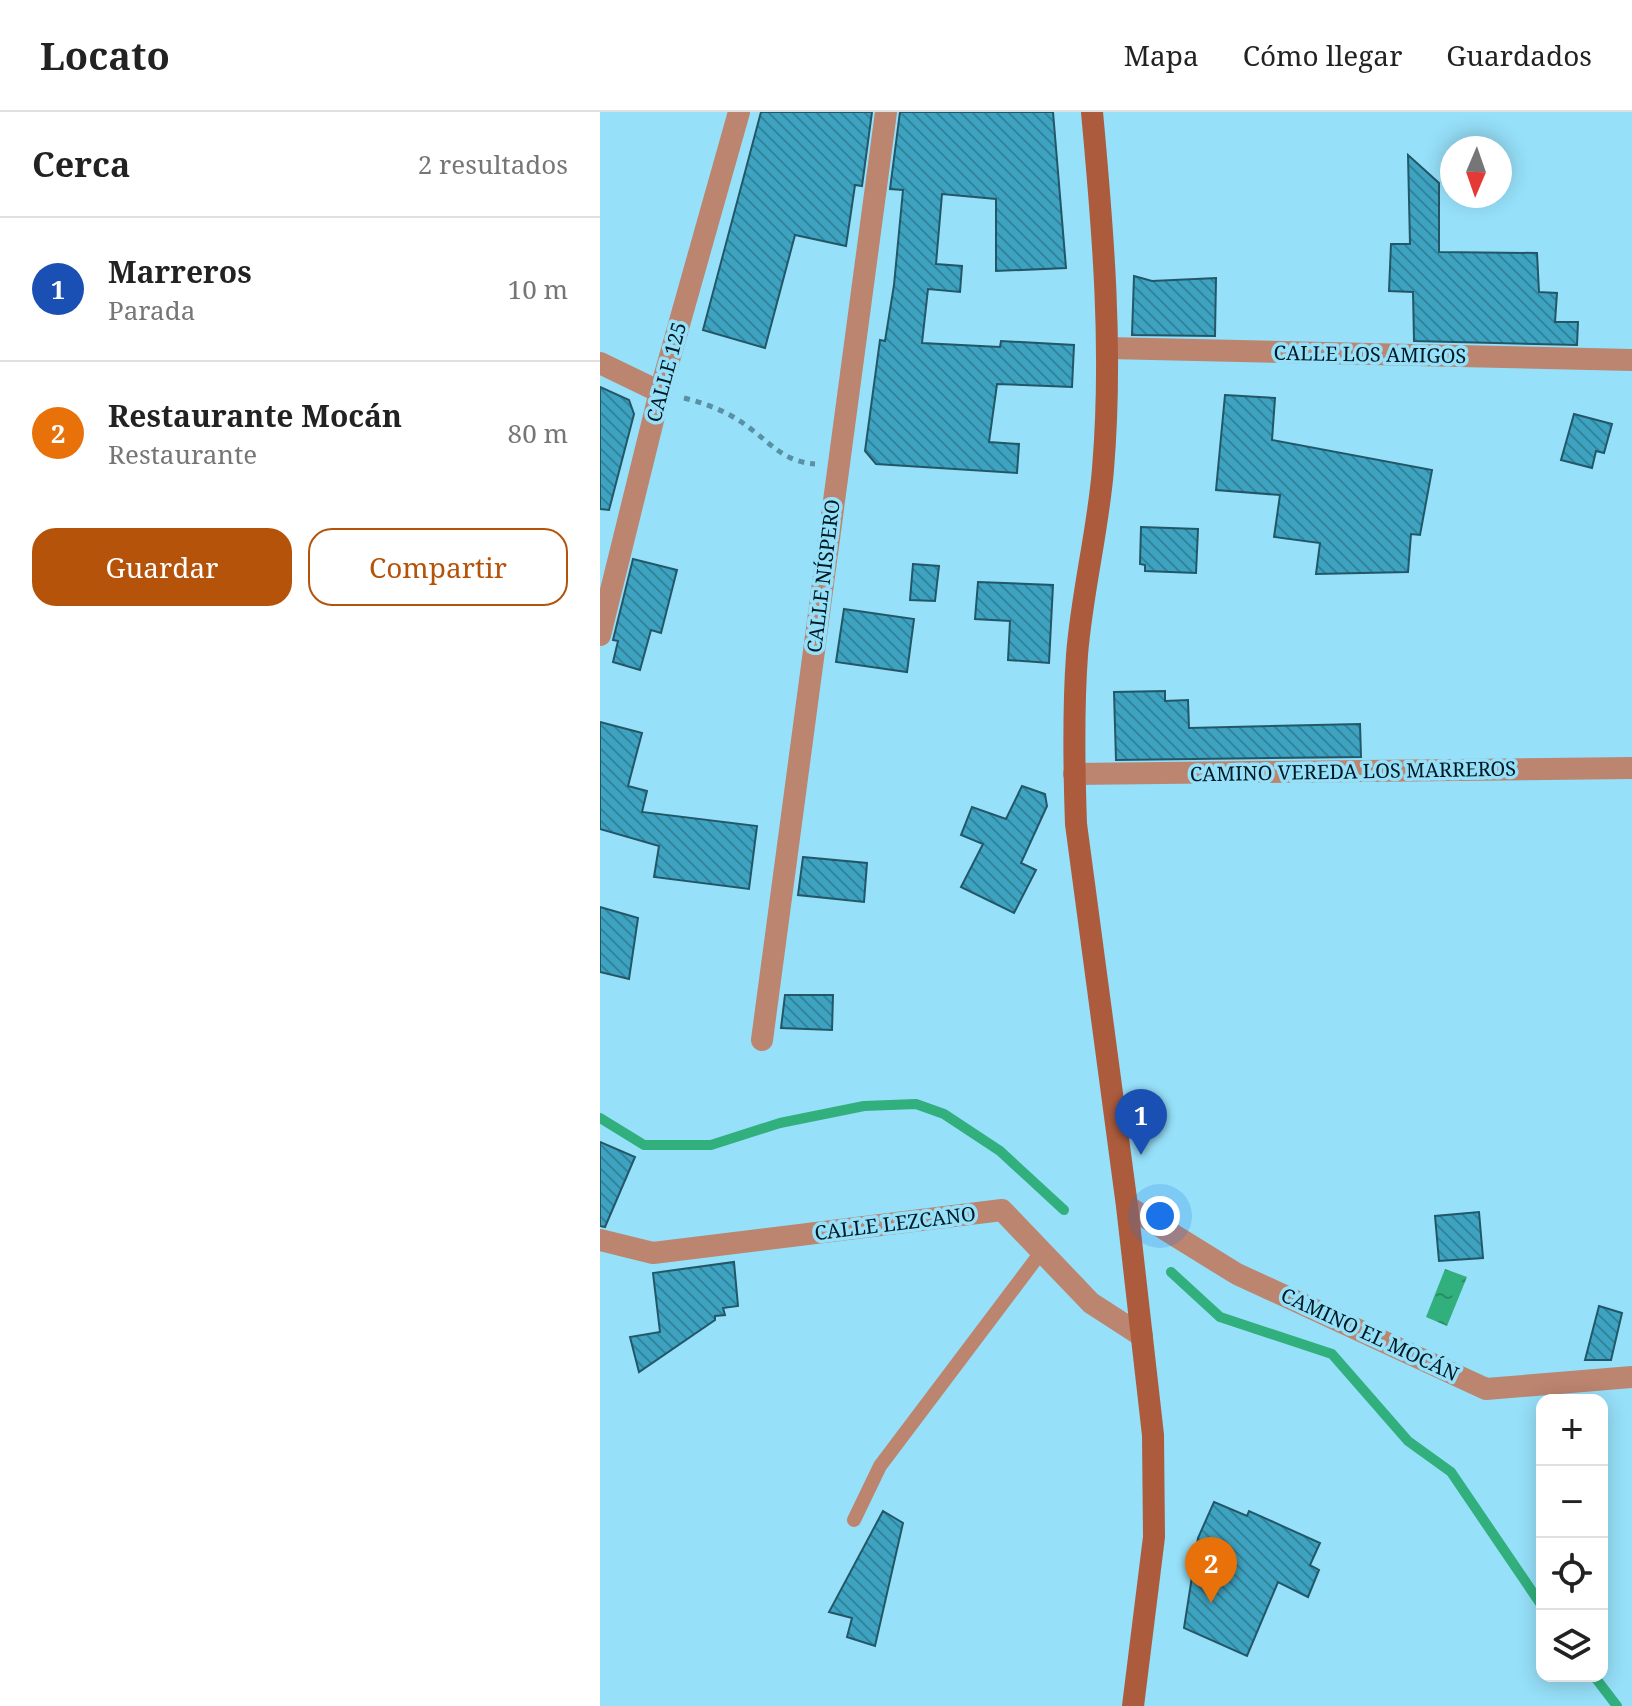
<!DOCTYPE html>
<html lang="es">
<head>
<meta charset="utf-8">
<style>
	body { margin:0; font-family:"Noto Serif",serif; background:#f6f6f6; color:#222 }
	.controls { position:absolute; right:24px; bottom:24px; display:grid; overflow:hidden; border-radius:16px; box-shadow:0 4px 20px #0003 }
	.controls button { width:72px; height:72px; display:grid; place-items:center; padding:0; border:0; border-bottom:2px solid #e0e0e0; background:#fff; color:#222; font:40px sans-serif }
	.compass { position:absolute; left:840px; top:24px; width:72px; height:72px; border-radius:50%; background:#fff; box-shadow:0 4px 20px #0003; rotate:182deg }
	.you { position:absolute; left:560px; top:1104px; width:28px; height:28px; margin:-20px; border:6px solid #fff; border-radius:50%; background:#1a73e8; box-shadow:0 0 0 12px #1a73e833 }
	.badge { display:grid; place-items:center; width:52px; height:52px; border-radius:50%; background:#b45309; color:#fff; font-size:26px; font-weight:700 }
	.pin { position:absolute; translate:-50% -66px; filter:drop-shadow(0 2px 4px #0008) }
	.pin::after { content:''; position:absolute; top:42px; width:28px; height:24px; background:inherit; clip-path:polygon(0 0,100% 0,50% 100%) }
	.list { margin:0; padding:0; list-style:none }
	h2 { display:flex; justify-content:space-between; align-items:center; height:104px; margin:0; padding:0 32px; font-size:34px }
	h2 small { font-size:26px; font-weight:400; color:#767676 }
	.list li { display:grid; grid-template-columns:52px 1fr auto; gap:24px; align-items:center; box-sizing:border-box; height:144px; padding:0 32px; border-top:2px solid #e0e0e0 }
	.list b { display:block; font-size:30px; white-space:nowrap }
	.list p { margin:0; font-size:26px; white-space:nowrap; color:#767676 }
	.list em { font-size:26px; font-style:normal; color:#767676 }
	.actions { display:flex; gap:16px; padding:24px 32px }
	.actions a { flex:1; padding:18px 0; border:2px solid #b45309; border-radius:24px; text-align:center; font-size:28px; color:#b45309 }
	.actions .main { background:#b45309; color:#fff }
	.icon { flex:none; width:44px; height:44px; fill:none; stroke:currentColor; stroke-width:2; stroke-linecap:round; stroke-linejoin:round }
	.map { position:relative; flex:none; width:1032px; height:1594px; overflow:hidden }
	header { display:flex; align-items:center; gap:48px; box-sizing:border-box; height:112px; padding:0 40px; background:#fff; border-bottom:2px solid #e0e0e0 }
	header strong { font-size:38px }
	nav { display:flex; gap:44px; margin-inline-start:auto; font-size:28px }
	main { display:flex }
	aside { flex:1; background:#fff }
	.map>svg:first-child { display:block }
	.water { fill:url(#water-ripples) }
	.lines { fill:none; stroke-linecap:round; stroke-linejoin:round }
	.stream { stroke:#31af7c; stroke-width:10 }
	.building { fill:url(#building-back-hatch); stroke:#235767; stroke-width:2 }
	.path { stroke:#5990a3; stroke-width:5; stroke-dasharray:6 6; stroke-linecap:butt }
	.service { stroke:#bc8570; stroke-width:14 }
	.minor { stroke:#bc8570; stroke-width:22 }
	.secondary { stroke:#ac5c3d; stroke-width:22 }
	.labels { text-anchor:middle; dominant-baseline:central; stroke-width:7; stroke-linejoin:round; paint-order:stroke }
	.street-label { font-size:20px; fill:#001a23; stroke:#96e0f9 }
</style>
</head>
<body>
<header>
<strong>Locato</strong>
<nav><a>Mapa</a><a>Cómo llegar</a><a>Guardados</a></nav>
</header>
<main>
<aside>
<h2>Cerca<small>2 resultados</small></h2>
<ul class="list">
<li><span class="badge" style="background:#1a4fb4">1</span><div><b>Marreros</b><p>Parada</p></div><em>10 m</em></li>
<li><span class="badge" style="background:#e8710a">2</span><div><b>Restaurante Mocán</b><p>Restaurante</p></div><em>80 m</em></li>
</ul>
<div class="actions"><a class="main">Guardar</a><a>Compartir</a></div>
</aside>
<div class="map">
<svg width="1032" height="1594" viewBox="0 0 1032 1594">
	<defs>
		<pattern id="water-ripples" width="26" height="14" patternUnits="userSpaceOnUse" patternTransform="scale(2)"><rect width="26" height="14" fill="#31af7c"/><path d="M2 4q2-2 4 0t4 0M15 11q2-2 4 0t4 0" fill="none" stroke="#278e65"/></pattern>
		<pattern id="building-back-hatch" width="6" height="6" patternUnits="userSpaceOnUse" patternTransform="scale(2)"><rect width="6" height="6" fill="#3ea3c1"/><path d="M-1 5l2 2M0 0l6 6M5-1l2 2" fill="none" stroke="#32849c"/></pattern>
	</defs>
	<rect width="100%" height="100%" fill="#96e0f9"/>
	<path class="water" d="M845,1157L867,1165L847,1214L826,1205Z"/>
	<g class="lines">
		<path class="stream" d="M0,1006L44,1033H111L180,1011L264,994L316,992L344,1002L400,1039L464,1098
			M571,1160L620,1205L732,1242L808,1329L851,1360L942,1494
			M994,1564L1017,1594"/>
	</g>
	<path class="building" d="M161,0H272L262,74L255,73L246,134L195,123L165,236L103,218Z
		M300,0H453L466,156L396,159V87L342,82L336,152L362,154L360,180L328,177L322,231L400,235L401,229L474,233L472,275L397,272L389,330L419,332L417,361L276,352L265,339L280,228L285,229L294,173L303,78L290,77Z
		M808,43L839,71V140L937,141L939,180L957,181L955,210H978L977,233L814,229L813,180L789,179L791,132H810Z
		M534,164L552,169L616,166L615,224L532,223Z
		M0,275L29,288L34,302L9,398L0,397Z
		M625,283L675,286L672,328L832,358L820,423L811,422L808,460L716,462L720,431L674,425L680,383L616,378Z
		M974,302L1012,312L1004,341L996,339L992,356L961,348Z
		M541,415L598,417L596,461L545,459V453L540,452Z
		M33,447L77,458L61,521L51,518L40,558L13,550L18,529L13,528Z
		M313,452L339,454L335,489L310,488Z
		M378,470L453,473L449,551L408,548L410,509L375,507Z
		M244,497L314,507L307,560L236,550Z
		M565,579V589L588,588L589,616L760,612L761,645L516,648L514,580Z
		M0,610L42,621L28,674L47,679L42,700L157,714L149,777L54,765L59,734L0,717Z
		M422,674L445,682L447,694L421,751L436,758L414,801L361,775L383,732L361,723L372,695L406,707Z
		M203,745L267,751L264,790L198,783Z
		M0,795L38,806L29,867L0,860Z
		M185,883H233L232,918L181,916Z
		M0,1030L35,1045L5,1115L0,1114Z
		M879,1100L883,1146L839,1149L835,1104Z
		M134,1150L138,1194L123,1196L125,1203L115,1204V1208L39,1260L30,1225L60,1220L53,1161Z
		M999,1194L1022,1201L1011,1248H985Z
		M614,1390L647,1404L649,1399L720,1431L710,1453L719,1458L708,1485L678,1470L647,1544L584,1516L598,1426Z
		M283,1399L303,1411L275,1534L247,1525L252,1506L229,1500Z"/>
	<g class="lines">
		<path class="path" d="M84,286C108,292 131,301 151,317C173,334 186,350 215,352"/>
		<path class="service" d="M254,1408L280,1354L442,1139"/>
		<path class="minor" d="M508,236L1032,248
			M0,251L60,280
			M0,523L60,280L139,0
			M474,662L1032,656
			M162,928L286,0
			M527,1094L637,1162L886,1277L1032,1265
			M0,1128L53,1141L402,1098L491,1191L542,1224"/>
		<path class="secondary" d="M492,0C503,119 513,237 503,357C498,419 482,480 477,543C473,599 474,656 476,712L527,1094L553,1323L554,1425L533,1594"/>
	</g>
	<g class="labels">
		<g class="street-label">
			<text transform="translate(770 242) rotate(1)">CALLE LOS AMIGOS</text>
			<text transform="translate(66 260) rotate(-75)">CALLE 125</text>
			<text transform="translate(223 464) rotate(-83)">CALLE NÍSPERO</text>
			<text transform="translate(753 659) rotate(-1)">CAMINO VEREDA LOS MARREROS</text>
			<text transform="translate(295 1111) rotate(-7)">CALLE LEZCANO</text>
			<text transform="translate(770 1222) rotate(25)">CAMINO EL MOCÁN</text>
		</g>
	</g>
</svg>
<div class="controls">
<button>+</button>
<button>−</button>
<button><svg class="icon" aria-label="locate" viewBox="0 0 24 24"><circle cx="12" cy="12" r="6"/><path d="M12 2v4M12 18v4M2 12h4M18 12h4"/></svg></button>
<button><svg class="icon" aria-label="layers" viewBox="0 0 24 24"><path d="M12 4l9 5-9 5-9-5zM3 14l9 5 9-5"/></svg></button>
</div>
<svg class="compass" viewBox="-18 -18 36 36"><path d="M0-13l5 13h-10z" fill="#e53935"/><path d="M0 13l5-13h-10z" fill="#767676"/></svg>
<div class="you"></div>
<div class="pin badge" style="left:541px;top:1043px;background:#1a4fb4">1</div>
<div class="pin badge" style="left:611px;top:1491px;background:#e8710a">2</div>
</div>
</main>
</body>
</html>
